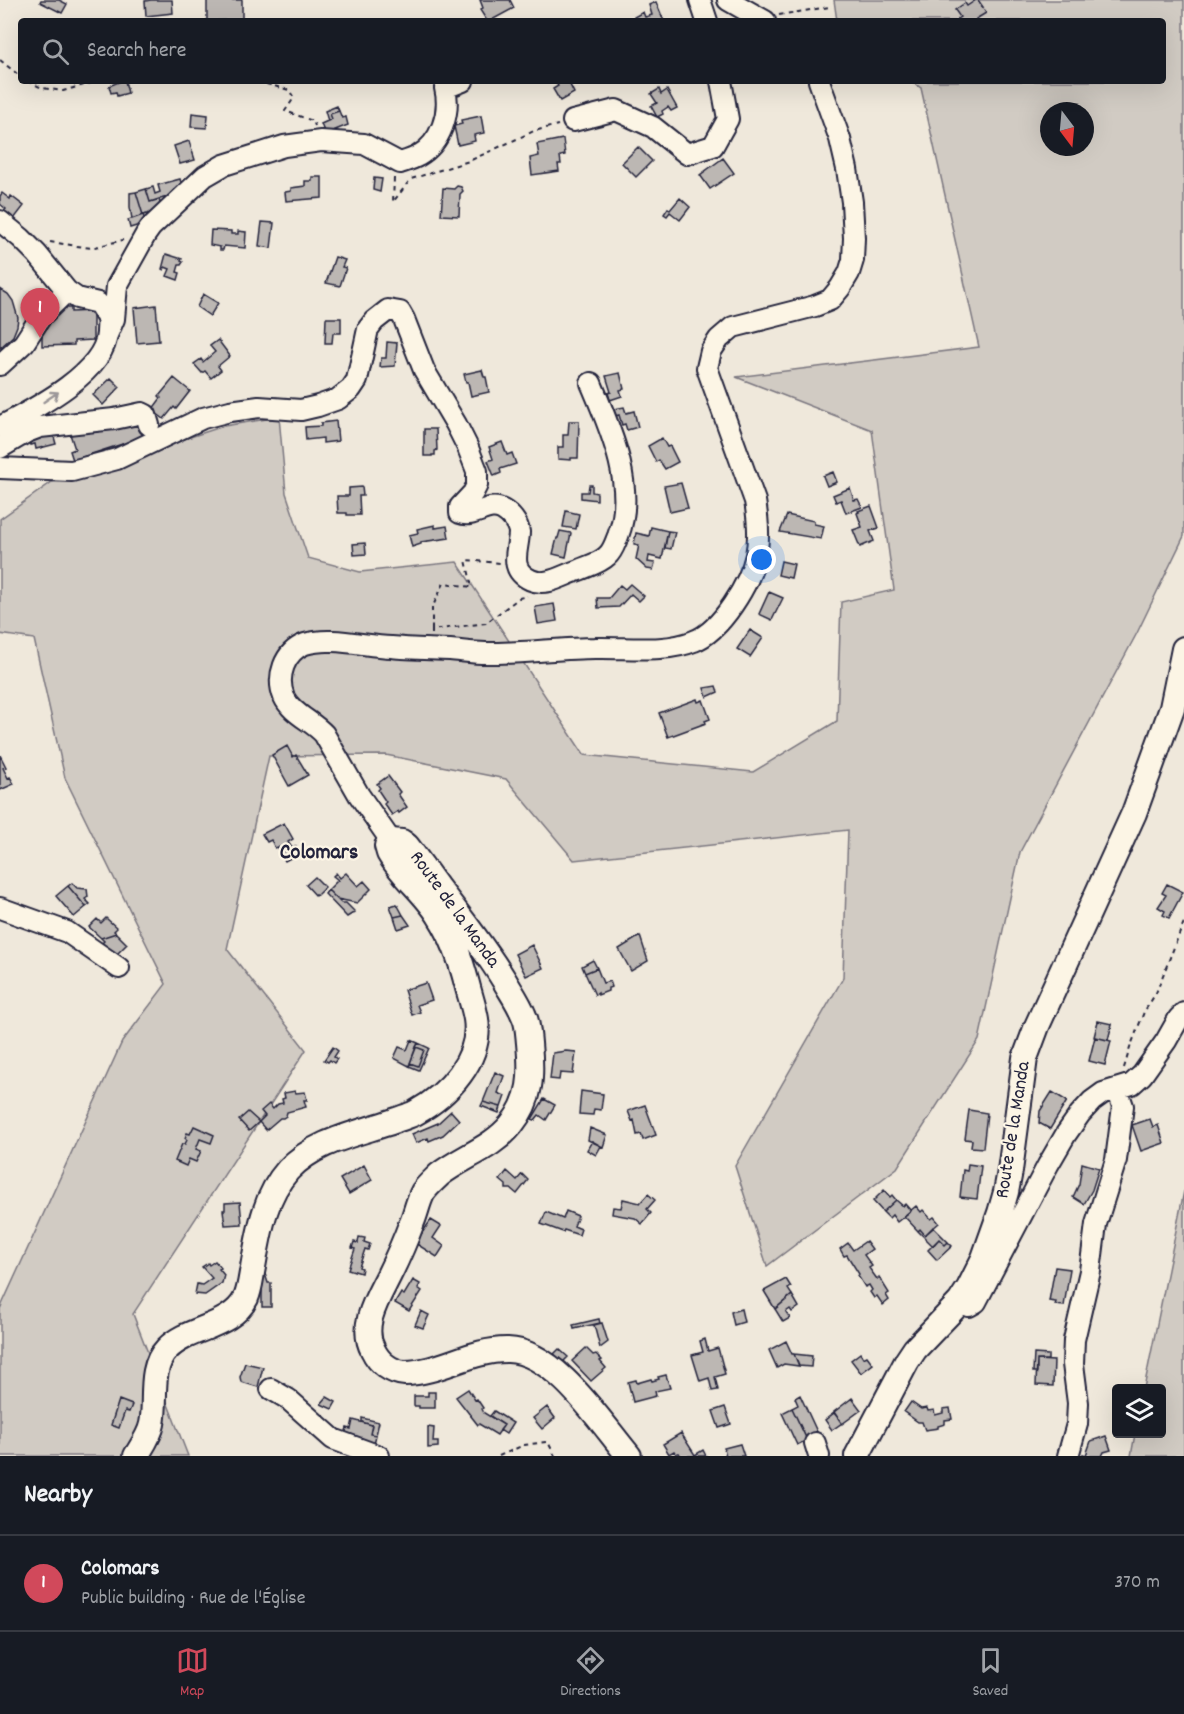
<!DOCTYPE html>
<html lang="en">
<head>
<meta charset="utf-8">
<style>
	body { margin:0; font-family:Dekko,sans-serif; background:#242831; color:#f1f3f6 }
	.controls { position:absolute; right:18px; bottom:18px; display:grid; overflow:hidden; border-radius:6px; box-shadow:0 6px 24px #0002 }
	.controls button { width:54px; height:54px; display:grid; place-items:center; padding:0; border:0; border-bottom:2px solid #363941; background:#171b24; color:#f1f3f6; font:30px sans-serif }
	.compass { position:absolute; left:1040px; top:102px; width:54px; height:54px; border-radius:50%; background:#171b24; box-shadow:0 6px 24px #0002; rotate:164deg }
	.you { position:absolute; left:762px; top:560px; width:21px; height:21px; margin:-15px; border:4px solid #fff; border-radius:50%; background:#1a73e8; box-shadow:0 0 0 9px #1a73e833 }
	.badge { display:grid; place-items:center; width:39px; height:39px; border-radius:50%; background:#d1495b; color:#fff; font-size:20px; font-weight:700 }
	.pin { position:absolute; translate:-50% -50px; filter:drop-shadow(0 2px 3px #0008) }
	.pin::after { content:''; position:absolute; top:32px; width:21px; height:18px; background:inherit; clip-path:polygon(0 0,100% 0,50% 100%) }
	.list { margin:0; padding:0; list-style:none }
	h2 { display:flex; justify-content:space-between; align-items:center; height:78px; margin:0; padding:0 24px; font-size:26px }
	h2 small { font-size:20px; font-weight:400; color:#9ea1a6 }
	.list li { display:grid; grid-template-columns:39px 1fr auto; gap:18px; align-items:center; box-sizing:border-box; height:96px; padding:0 24px; border-top:2px solid #363941 }
	.list b { display:block; font-size:22px; white-space:nowrap }
	.list p { margin:0; font-size:20px; white-space:nowrap; color:#9ea1a6 }
	.list em { font-size:20px; font-style:normal; color:#9ea1a6 }
	.icon { flex:none; width:33px; height:33px; fill:none; stroke:currentColor; stroke-width:2; stroke-linecap:round; stroke-linejoin:round }
	.map { position:relative; flex:none; width:1184px; height:1456px; overflow:hidden }
	.search { position:absolute; background:#171b24; box-shadow:0 6px 24px #0002; left:18px; right:18px; top:18px; height:66px; display:flex; align-items:center; gap:15px; box-sizing:border-box; padding:0 21px; border-radius:6px; color:#9ea1a6; font-size:22px }
	.sheet { height:174px; background:#171b24 }
	nav { display:flex; justify-content:space-around; align-items:center; box-sizing:border-box; height:84px; border-top:2px solid #363941; background:#171b24; font-size:16px; color:#9ea1a6 }
	nav a { display:grid; justify-items:center; gap:3px }
	nav .on { color:#d1495b }
	.map>svg:first-child { display:block }
	.green { fill:#d1cbc3; stroke:#7a767f; stroke-width:1.5; fill-rule:evenodd }
	.building { fill:#bcb7b3; stroke:#22223b; stroke-width:1.5 }
	.lines { fill:none; stroke-linecap:round; stroke-linejoin:round }
	.minor-casing { stroke:#22223b; stroke-width:24 }
	.major-casing { stroke:#22223b; stroke-width:28 }
	.path { stroke:#22223b; stroke-width:2; stroke-dasharray:4.5 4.5; stroke-linecap:butt }
	.minor { stroke:#fcf5e5; stroke-width:20 }
	.major { stroke:#fcf5e5; stroke-width:24 }
	.oneway { stroke:#9a9698 }
	.labels { text-anchor:middle; dominant-baseline:central; stroke-width:4.5; stroke-linejoin:round; paint-order:stroke }
	.street-label { font-size:20px; fill:#22223b; stroke:#fcf5e5 }
	.quarter-label { font-size:22px; font-weight:bold; fill:#22223b; stroke:#fcf5e5 }
</style>
</head>
<body>
<div class="map">
<svg width="1184" height="1456" viewBox="0 0 1184 1456">
	<rect width="100%" height="100%" fill="#efe8db"/>
	<filter id="ink" filterUnits="userSpaceOnUse"><feTurbulence type="fractalNoise" baseFrequency=".0167" numOctaves="2"/><feDisplacementMap in="SourceGraphic" scale="12" xChannelSelector="R" yChannelSelector="G"/><feConvolveMatrix kernelMatrix="1 2 1 2 8 2 1 2 1" color-interpolation-filters="sRGB"/></filter>
	<g filter="url(#ink)">
		<path class="green" d="M834,0H1184V536L1137,633L1020,852L979,1040L897,1168L767,1266L735,1166L843,978L848,830L574,860L506,779L386,755L269,756L227,949L306,1050L133,1314L188,1456H0V1309L122,1042L166,984L65,778L34,639L0,634V519L52,482L224,426L279,417L286,493L308,558L360,572L457,562L584,755L753,772L837,721L841,602L894,590L872,430L736,377L979,347L921,88L911,81H1163V21H837ZM1049,111H1085V147H1049Z
			M1184,1191V1456H1131L1135,1434H1162V1388H1144Z"/>
		<path class="building" d="M41,0H59L67,4L62,13L40,2Z
			M151,0H172L173,13L146,16L145,1Z
			M207,0H242V20L207,21Z
			M480,0H510L514,8L490,21H487L480,10L483,8Z
			M976,0H978L983,7H982L986,13L976,19L978,21H959L957,19L960,17L955,10L965,3L967,6Z
			M656,2L664,21H636L634,17L643,12L645,17L652,15L649,5Z
			M121,81H125L128,93L117,96L116,92L111,93L109,86Z
			M555,81H568L574,93L560,101L553,89L558,86Z
			M659,89L661,94L667,90L677,108L671,111L668,107L662,111L663,114L657,117L651,106L657,103L651,94Z
			M337,106L339,111L330,114L332,119L328,121L325,111Z
			M339,111L342,118L346,117L348,125L325,134L321,124L332,119L330,114Z
			M192,113L208,115L207,128L191,127Z
			M481,116L484,133L474,135L475,141L458,145L454,126L462,124L461,120Z
			M563,139L565,155L560,156L561,164H558L559,171L532,175L530,158L539,156L537,144Z
			M189,141L195,160L180,164L174,146Z
			M638,147L652,161L636,177L622,163Z
			M723,158L734,173L710,189L700,175Z
			M312,177H322V198L286,201L285,192L291,191V188L305,186V181H312Z
			M374,178L382,179L380,192L373,190Z
			M180,179L184,192L150,202L146,189L153,187L155,194L160,192L158,185Z
			M457,186L461,187L463,191L460,194L459,216L441,215L443,188L454,189Z
			M146,189L150,202L159,199L162,210L143,215L136,192Z
			M136,192L143,215L132,219L130,207V193Z
			M2,193L10,199L11,196L24,206L14,219L4,211L6,209L0,204V196Z
			M680,198L690,207L680,220L670,212L667,216L664,214L668,208L670,210Z
			M143,215L146,223L130,228L128,220Z
			M262,222L274,223L271,248L259,246Z
			M211,230L231,231V234H238V231L246,232L245,248L224,246L223,250H220V247L210,245Z
			M166,254L182,259L181,261L183,262L181,265H179L177,272L180,273L178,280L167,276L170,269L165,267L164,270L162,269Z
			M335,257L345,260L342,267L346,268L340,286L326,283Z
			M0,289L8,294L13,301L18,318L17,326L13,336L0,348Z
			M203,294L218,303L210,316L197,307Z
			M156,305L159,341L137,343L134,308Z
			M58,308H71V312L93,311V340L74,341V345L42,346V322L51,321L50,309Z
			M326,318H341V333H333L332,343H325Z
			M218,340L230,356L218,366L221,370L211,378L205,371L202,373L194,364L201,359L203,362L215,352L210,346Z
			M387,342L397,343L395,366L380,367L381,358H386Z
			M482,370L484,377H486L489,392L471,396L468,382H466L464,374Z
			M620,373L624,389L620,390L622,396L610,400L608,393L611,392L606,376Z
			M111,378L120,387L103,405L93,395Z
			M174,378L190,391L176,409L174,407L164,419L152,410L161,398L159,396Z
			M624,407L626,413L634,411L638,427L627,430L625,424L622,425L619,415L615,416L613,409Z
			M137,417L144,437L73,460L70,451L75,449L70,434L92,425L95,432Z
			M336,421L338,441L323,443V438L306,440L305,427L321,426V423Z
			M569,421H579L578,458H571V460L558,459V447H563V435H568Z
			M424,429H436L437,450L435,451V455H432V456H424Z
			M52,430L56,444L36,449L35,444L30,445L28,437Z
			M662,438L667,447L670,446L678,462L665,469L659,460L656,462L648,446Z
			M502,442L507,455L512,453L516,464L500,469L501,473L494,476L488,461L493,459L489,447Z
			M833,472L837,482L827,486L823,476Z
			M681,483L688,508L670,512L664,486Z
			M589,485H592V492L597,493V500L581,498V492H588Z
			M362,487L363,496H359L360,515H347V513H338L337,496H349V488Z
			M850,488L854,500L858,499L862,507L846,513L841,500L836,502L833,495Z
			M871,506L879,528L870,531L874,541L860,547L853,530L862,527L857,513L859,512L858,511Z
			M566,511L579,514L576,529L563,527Z
			M787,515L814,521V524L824,526L821,539L780,532Z
			M435,525V528L447,526L449,538L421,542V544L412,547L409,535L418,533L417,529Z
			M651,527L668,531L662,559L649,556L648,562L655,563L653,570L647,569L636,559L639,545L634,544L636,533L649,536Z
			M560,531L571,533L566,557L553,554L557,538H558Z
			M668,531L675,532L671,549L665,548Z
			M365,543L366,554L354,555L353,544Z
			M781,561L794,564L791,578L778,575Z
			M630,584L644,596L639,601L631,594L619,607L598,608L597,598H609L620,585L625,589Z
			M769,592L783,598L772,620L759,614Z
			M554,604L557,621L538,624L535,607Z
			M750,630L763,638L750,657L737,649Z
			M716,686L718,692L707,697L704,688Z
			M697,699L698,702L703,700L710,719L705,721L706,723L668,737L659,713Z
			M287,746L293,757L296,755L308,775L289,786L272,755Z
			M0,755L6,767L3,768L8,778L10,777L14,784L0,790Z
			M388,776L400,792L398,794L407,807L399,813L398,811L392,815L384,804L386,802L378,790L380,788L377,784Z
			M284,823L293,839L288,842L292,848L296,846L300,853L285,861L278,847L275,848L271,840L267,842L262,834Z
			M336,873L340,878L346,873L358,886L364,881L371,889L357,903L337,899L328,890L338,880L333,876Z
			M315,877L325,887L316,896L306,885Z
			M72,883L77,888L87,889L88,897L85,899L90,904L86,907L68,886Z
			M1167,884L1183,892L1169,918L1163,915L1165,911L1158,907L1166,895L1162,893Z
			M68,886L86,907L74,917L56,896Z
			M328,890L341,903H346L355,912L347,917L325,894Z
			M397,904L403,915L394,917L390,906Z
			M403,915L410,925L398,929L394,917Z
			M106,918L117,928L114,931L116,933L101,938L89,927L97,919L101,923Z
			M116,933L127,944L116,955H105L109,949L102,943L104,941L101,938Z
			M640,936L648,961L631,971L619,949Z
			M532,945L543,968L526,976L515,954Z
			M593,960L597,968L585,973L582,966Z
			M597,968L603,983L610,981L612,987L608,988V991L598,995V993L595,995L585,973Z
			M426,983L432,1000L417,1005L420,1012L412,1015L404,990Z
			M1098,1021L1112,1024L1108,1040L1094,1037Z
			M1095,1037L1111,1041L1105,1065L1089,1061Z
			M411,1040L418,1043L409,1066L394,1058L399,1047L407,1050Z
			M418,1043L429,1048L419,1070L409,1066L410,1063L418,1066L424,1050L416,1047Z
			M333,1047L338,1051L334,1057L337,1059L334,1063L330,1060L328,1062L324,1060Z
			M416,1047L424,1050L418,1066L410,1063Z
			M566,1051L576,1052L573,1074L560,1073L559,1080L550,1079L553,1053Z
			M495,1072L504,1076L498,1093L505,1096L501,1107L483,1102Z
			M295,1091L296,1093L305,1092L307,1100H304L306,1107L287,1112L286,1116L283,1118H280L266,1130L259,1122L265,1116L261,1111L269,1104L273,1109L278,1104L283,1103L282,1099L285,1098L284,1093Z
			M581,1091L603,1094L601,1110L594,1109L593,1115L579,1114Z
			M1052,1092L1067,1101L1050,1129L1039,1123L1040,1111Z
			M544,1099L555,1105L546,1120L539,1115L535,1120L532,1119Z
			M483,1102L501,1107L499,1113L481,1106Z
			M645,1105L656,1135L643,1140L641,1134L637,1135L634,1120L632,1121L628,1111Z
			M969,1110L987,1113L983,1148L971,1147L972,1140L965,1139Z
			M451,1111L459,1120L443,1135L429,1141L428,1138L416,1143L412,1134L438,1123Z
			M248,1112L259,1122L249,1131L239,1120Z
			M1150,1119L1153,1127L1158,1125L1164,1143L1141,1151L1132,1125Z
			M194,1126L214,1135L211,1143L200,1139L196,1149L201,1151L196,1162L189,1159L186,1166L175,1161L182,1144H185L187,1140L185,1138L187,1133L190,1134Z
			M590,1128L607,1135L603,1147L588,1140Z
			M592,1141L601,1146L596,1155L587,1150Z
			M1082,1163L1099,1168L1092,1190L1084,1204L1073,1197L1079,1184Z
			M968,1164L981,1166L977,1199L960,1197L963,1170L967,1171Z
			M364,1165L372,1180L349,1194L340,1179Z
			M507,1171L517,1180L522,1174L528,1180L517,1194L511,1189H506V1185L500,1180Z
			M884,1190L890,1197L892,1195L896,1200L883,1212L873,1201Z
			M648,1194L655,1200L647,1209L651,1213L642,1224L635,1218L612,1214L613,1207L621,1208L623,1199L640,1203Z
			M896,1200L903,1206L905,1204L911,1211L897,1222L892,1215L889,1218L883,1212Z
			M240,1202L242,1224L225,1225L223,1210H225V1203Z
			M916,1206L921,1212L923,1210L931,1219L934,1217L939,1223L925,1235L920,1229L918,1231L904,1216Z
			M566,1211L578,1216L574,1226L581,1229L579,1235L564,1230L563,1232L541,1224L546,1212L563,1219Z
			M431,1220L441,1226L433,1238L444,1246L437,1257L415,1243Z
			M933,1227L948,1242L945,1245L939,1239L933,1246L918,1231L920,1229L925,1235Z
			M359,1237L365,1238L364,1242L370,1244L368,1250L365,1249L359,1267L362,1268L361,1273L348,1269L355,1249L352,1248L354,1242L358,1243Z
			M939,1239L945,1245L948,1242L952,1246L937,1260L928,1250Z
			M866,1241L872,1249L864,1255L872,1266L869,1268L877,1279L879,1277L889,1293L886,1295L889,1300L883,1305L877,1296L874,1298L870,1292L872,1290L869,1285L865,1287L858,1276L859,1274L847,1255L844,1256L840,1249L848,1243L853,1250Z
			M215,1261L221,1268L219,1269L224,1275L222,1283L205,1295L195,1294L197,1284L202,1285L212,1278L202,1267L208,1263L209,1265Z
			M1055,1267L1070,1269L1064,1306L1055,1305L1056,1302L1049,1301Z
			M262,1274H265L268,1283H271V1307H262Z
			M786,1279L791,1287L788,1289L792,1295L775,1309L764,1291Z
			M413,1280L420,1284L418,1288L422,1291L409,1311L395,1303L401,1293L404,1295Z
			M792,1295L799,1307L792,1312L790,1309L786,1312L790,1318L783,1322L775,1309Z
			M741,1309L744,1322L734,1325L731,1312Z
			M421,1311L429,1315L423,1328L415,1325Z
			M599,1319L600,1323L574,1329L573,1325Z
			M602,1323L608,1342L600,1348L594,1325Z
			M705,1339L708,1351L718,1348L725,1374L715,1377L718,1390L712,1391L709,1378L700,1381L692,1355L703,1352L700,1341Z
			M786,1341L792,1354H794L799,1366L784,1364L777,1368L769,1350Z
			M586,1348L593,1355L596,1354L602,1360L600,1361L606,1368L591,1381L572,1361Z
			M559,1349L568,1357L564,1361L568,1365L566,1366L554,1354Z
			M860,1353L863,1358L867,1356L873,1364L861,1373L851,1360Z
			M794,1354L812,1356L811,1367L799,1366Z
			M1034,1354L1048,1355V1360H1037V1372H1033Z
			M1037,1360L1054,1361L1053,1386L1036,1385Z
			M245,1363L263,1367L258,1387L241,1382L240,1377Z
			M666,1375L670,1388L655,1391L656,1396L633,1402L628,1382L636,1380L637,1383L651,1379L652,1381L659,1379L658,1377Z
			M468,1389L475,1400L477,1399L483,1408L482,1409L484,1413L504,1425L497,1435L479,1424L478,1425L456,1397Z
			M428,1392H435V1408H419V1406H414V1396H428Z
			M800,1395L818,1434L807,1440L792,1408L798,1405L795,1398Z
			M327,1397L336,1402L332,1409L321,1404Z
			M852,1398L861,1410L842,1424L834,1412Z
			M119,1400L132,1405L129,1412L125,1411L119,1428L111,1425Z
			M911,1402L921,1409L927,1408L928,1411L934,1410L935,1415L943,1413V1409L950,1408L952,1419L945,1420V1424L938,1426V1428L925,1430L922,1422H918L904,1412Z
			M547,1407L555,1418L542,1429L533,1418Z
			M725,1407L731,1424L719,1428L713,1411Z
			M792,1408L807,1440L797,1445L782,1413Z
			M494,1411L513,1423L506,1434L500,1430L504,1425L490,1416Z
			M834,1413L842,1423L832,1430L825,1420Z
			M362,1418L379,1422L376,1435L370,1434L372,1425L362,1422Z
			M353,1420L372,1425L370,1434L376,1435L374,1444L343,1440L347,1428L351,1429Z
			M428,1427L434,1428L433,1442H438V1447L428,1448Z
			M681,1433L695,1455L703,1450L706,1456H681L679,1453L676,1454L674,1451L669,1454L663,1444Z
			M1106,1436L1111,1450L1104,1452L1102,1456H1082L1083,1454L1086,1455L1091,1441Z
			M740,1444L744,1456H726L724,1448Z"/>
		<g class="lines">
			<g class="minor-casing">
				<path id="minor" d="M700,0L707,21
					M728,0L765,21
					M573,121L616,110L653,127L687,154L713,146L728,119L721,81
					M0,221L21,238L37,254L67,291L77,298L98,303C101,308 105,314 107,319C108,323 107,328 107,333C105,373 32,410 0,427
					M107,335L114,319L117,286L146,234L151,227L205,176L224,165L284,146L321,141L364,144L400,163C406,161 413,159 418,156C441,143 451,113 445,88L463,81
					M0,365L24,343L42,315L67,291
					M0,448L27,432L40,427L114,419L142,413L146,415L149,425
					M0,468L72,471L117,459L203,418L230,411L259,407L301,410L318,406L338,399L351,389L357,380L368,329L374,321L388,310L400,312L404,319L424,370L456,424L468,448L477,471V485L473,493L460,507V513C475,519 488,501 503,510C510,514 518,523 519,532C519,549 507,569 531,580C547,587 563,575 579,570C588,566 600,563 607,556C613,551 615,543 618,536C637,488 610,428 591,383
					M391,841L359,795L324,734C312,721 291,713 284,697C276,677 284,652 305,644C330,636 364,646 391,647C410,649 430,649 450,650C462,651 474,653 486,653C522,654 559,648 595,648C626,647 665,653 694,641C721,631 750,583 756,555C760,537 758,519 755,501L707,368L711,351L719,339L733,327L815,306L830,300L840,288L849,273L853,260L854,238L852,202L847,169L840,139L819,81
					M0,908L67,932L119,968
					M960,1302L969,1306L976,1302L1048,1165L1066,1134L1080,1114L1092,1101L1103,1093L1132,1084L1142,1075L1166,1041L1179,1018L1184,1013
					M271,1389L288,1399L333,1439L379,1456
					M815,1443L819,1456
					M1068,1456L1077,1424L1078,1403L1073,1364L1074,1340L1090,1271L1096,1224L1116,1160L1123,1106L1117,1089"/>
			</g>
			<g class="major-casing">
				<path id="major" d="M136,1456C142,1446 150,1435 152,1424C157,1400 148,1369 167,1349C188,1327 231,1328 246,1298C250,1289 251,1277 253,1267C259,1233 264,1197 288,1170C316,1140 357,1134 394,1121C401,1118 409,1116 415,1113C448,1095 482,1059 476,1019C474,1007 470,996 467,984C461,961 453,937 440,917C426,893 402,876 389,853L387,846L391,841L402,842L407,846C417,859 427,873 437,887C460,917 484,947 504,980C511,992 519,1003 524,1016C528,1024 528,1034 529,1043C532,1075 532,1099 511,1125C492,1148 462,1157 439,1175C434,1180 427,1186 423,1192C418,1201 416,1213 412,1222C405,1241 397,1259 388,1277C377,1299 360,1326 373,1350C379,1363 391,1372 405,1373C439,1373 472,1349 508,1350C555,1351 601,1423 629,1456
					M857,1456L907,1361L915,1349L960,1302L969,1288L984,1258L1000,1213L1006,1192L1010,1171L1025,1058L1037,1026L1134,813L1172,708L1184,649"/>
			</g>
			<path class="path" d="M779,15L829,7
				M0,60L21,77
				M28,81L42,88L63,91L98,81
				M260,81L259,82L289,90L294,98L285,111L313,121L315,126
				M394,178L393,202L411,179L469,161L534,131L558,125
				M50,242L91,248L123,240
				M432,630V608L444,583L472,587L466,560L500,563
				M432,634V630L486,623L519,598L527,596
				M1124,1068L1130,1048L1144,1012L1156,993L1184,922
				M499,1456L524,1445L546,1442L549,1444L555,1456"/>
			<use href="#minor" class="minor"/>
			<use href="#major" class="major"/>
		</g>
		<defs><path id="oneway-shaft" d="M-6 0H5M1.5-3L5.5 0L1.5 3" fill="none" stroke-width="1.6" stroke-linecap="round" stroke-linejoin="round" transform="scale(1.5)"/></defs>
		<use class="oneway" href="#oneway-shaft" transform="translate(51 397) rotate(-34)"/>
	</g>
	<g class="labels">
		<g class="street-label">
			<text transform="translate(454 910) rotate(54)">Route de la Manda</text>
			<text transform="translate(1014 1130) rotate(-81)">Route de la Manda</text>
		</g>
		<g class="quarter-label">
			<text x="319" y="853">Colomars</text>
		</g>
	</g>
</svg>
<div class="controls">
<button><svg class="icon" aria-label="layers" viewBox="0 0 24 24"><path d="M12 4l9 5-9 5-9-5zM3 14l9 5 9-5"/></svg></button>
</div>
<svg class="compass" viewBox="-18 -18 36 36"><path d="M0-13l5 13h-10z" fill="#e53935"/><path d="M0 13l5-13h-10z" fill="#9ea1a6"/></svg>
<div class="you"></div>
<div class="pin badge" style="left:40px;top:338px">1</div>
<div class="search"><svg class="icon" aria-label="search" viewBox="0 0 24 24"><circle cx="10" cy="10" r="6"/><path d="M15 15l6 6"/></svg>Search here</div>
</div>
<section class="sheet">
<h2>Nearby<small></small></h2>
<ul class="list">
<li><span class="badge">1</span><div><b>Colomars</b><p>Public building · Rue de l'Église</p></div><em>370 m</em></li>
</ul>
</section>
<nav>
<a class="on"><svg class="icon" aria-label="map" viewBox="0 0 24 24"><path d="M3 6l6-2 6 2 6-2v14l-6 2-6-2-6 2zM9 4v14M15 6v14"/></svg>Map</a>
<a><svg class="icon" aria-label="directions" viewBox="0 0 24 24"><path d="M12 3l9 9-9 9-9-9zM9 14v-3h6M13 9l2 2-2 2"/></svg>Directions</a>
<a><svg class="icon" aria-label="saved" viewBox="0 0 24 24"><path d="M7 4h10v16l-5-4-5 4z"/></svg>Saved</a>
</nav>
</body>
</html>
